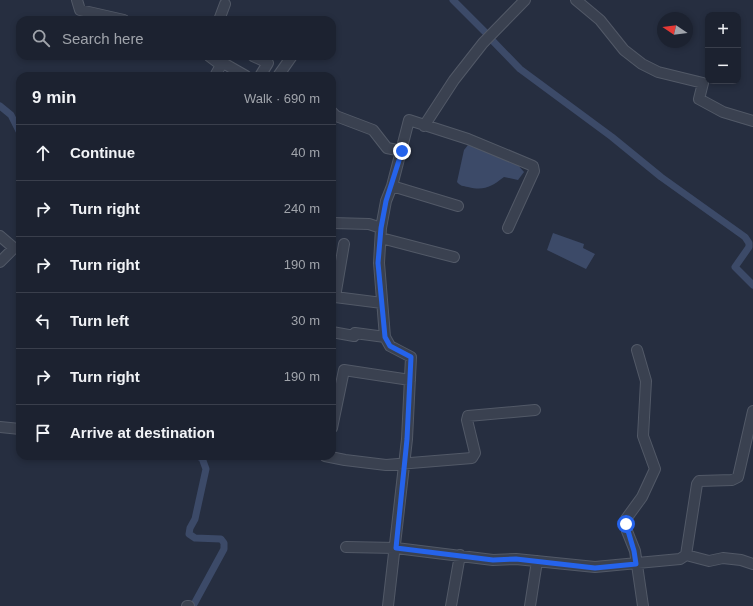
<!DOCTYPE html>
<html lang="en">
<head>
<meta charset="utf-8">
<style>
	body { margin:0; font-family:Arial,sans-serif; background:#252a38; color:#f1f3f6 }
	.controls { position:absolute; right:12px; top:12px; display:grid; overflow:hidden; border-radius:8px; box-shadow:0 2px 6px #0003 }
	.controls button { width:36px; height:36px; display:grid; place-items:center; padding:0; border:0; border-bottom:1px solid #3a3f4c; background:#1c2230; color:#f1f3f6; font:20px sans-serif }
	.compass { position:absolute; left:657px; top:12px; width:36px; height:36px; border-radius:50%; background:#1c2230; box-shadow:0 2px 6px #0003; rotate:283deg }
	.stop { position:absolute; width:12px; height:12px; margin:-9px; border:3px solid #2563eb; border-radius:50%; background:#fff }
	.stop.end { background:#2563eb; border-color:#fff; box-shadow:0 1px 4px #0008 }
	.list { margin:0; padding:0; list-style:none }
	h2 { display:flex; justify-content:space-between; align-items:center; height:52px; margin:0; padding:0 16px; font-size:17px }
	h2 small { font-size:13px; font-weight:400; color:#a0a4ab }
	.list li { display:grid; grid-template-columns:26px 1fr auto; gap:12px; align-items:center; box-sizing:border-box; height:56px; padding:0 16px; border-top:1px solid #3a3f4c }
	.list b { display:block; font-size:15px; white-space:nowrap }
	.list em { font-size:13px; font-style:normal; color:#a0a4ab }
	.icon { flex:none; width:22px; height:22px; fill:none; stroke:currentColor; stroke-width:2; stroke-linecap:round; stroke-linejoin:round }
	.map { position:relative; flex:none; width:753px; height:606px; overflow:hidden }
	.search { position:absolute; background:#1c2230; box-shadow:0 2px 6px #0003; left:16px; top:16px; width:320px; height:44px; display:flex; align-items:center; gap:10px; box-sizing:border-box; padding:0 14px; border-radius:12px; color:#a0a4ab; font-size:15px }
	.panel { position:absolute; background:#1c2230; box-shadow:0 2px 6px #0003; left:16px; top:72px; width:320px; height:388px; border-radius:12px }
	.map>svg:first-child { display:block }
	.water { fill:#3c4a68 }
	.lines { fill:none; stroke-linecap:round; stroke-linejoin:round }
	.canal { stroke:#3c4a68; stroke-width:7 }
	.minor-casing { stroke:#525967; stroke-width:12 }
	.minor { stroke:#3a4150; stroke-width:10 }
	.route { stroke:#2563eb; stroke-width:5 }
</style>
</head>
<body>
<div class="map">
<svg width="753" height="606" viewBox="0 0 753 606">
	<rect width="100%" height="100%" fill="#262e40"/>
	<path class="water" d="M468,145L517,164L524,172L518,180L504,177C491,187 484,191 468,187C463,186 460,186 457,182L464,150Z
		M553,233L584,244L583,248L595,254L586,269L547,250Z"/>
	<g class="lines">
		<path class="canal" d="M453,0L485,32
			M490,38L520,69L612,137L661,177L745,237L749,243V247L735,267L753,285
			M0,106L11,115L20,133
			M193,606L224,549V543L221,539L195,538L189,534L190,528L195,519L206,469L202,458L197,456"/>
		<g class="minor-casing">
			<path id="minor" d="M77,0L80,10L124,20
				M576,0L600,20L624,50L642,64L658,72L703,83L699,99L723,112L753,121
				M219,20L225,4
				M209,56L221,65L225,64L246,76
				M253,56L268,63L260,76
				M215,76L221,65
				M278,76L292,56
				M332,112L336,116L373,130L387,148L402,151
				M424,126L454,80L483,43L525,0
				M392,186L458,206
				M332,223L369,224L381,228
				M0,236L14,248L0,262
				M381,238L454,257
				M344,244L335,297L382,303
				M332,332L354,336L355,333L385,337
				M637,350L646,381L643,436L655,469L642,497L626,519L627,531L635,551L643,606
				M0,427L20,429
				M332,428L344,370L410,380
				M325,456L345,460L386,465L472,458L475,453L467,420L468,416L535,410
				M346,547L396,548L493,560L516,559L595,567L680,559L686,555L697,484L699,481L732,480L738,477L753,411
				M686,555L709,561L723,558L741,560L753,564
				M187,606H189
				M388,606L407,439L411,357L390,346L385,337L379,263L381,228L386,201L392,186L409,120L468,139L533,166L534,171L508,228
				M451,606L460,555
				M530,606L537,561"/>
		</g>
		<use href="#minor" class="minor"/>
	</g>
	<g class="lines">
		<path class="route" d="M402,151L386,201L381,228L378,263L385,337L390,346L411,357L407,439L396,548L493,560L516,559L595,568L636,564L634,551L626,524"/>
	</g>
</svg>
<div class="controls">
<button>+</button>
<button>−</button>
</div>
<svg class="compass" viewBox="-18 -18 36 36"><path d="M0-13l5 13h-10z" fill="#e53935"/><path d="M0 13l5-13h-10z" fill="#a0a4ab"/></svg>
<div class="stop" style="left:626px;top:524px"></div>
<div class="stop end" style="left:402px;top:151px"></div>
<div class="search"><svg class="icon" aria-label="search" viewBox="0 0 24 24"><circle cx="10" cy="10" r="6"/><path d="M15 15l6 6"/></svg>Search here</div>
<section class="panel">
<h2>9 min<small>Walk · 690 m</small></h2>
<ul class="list">
<li><svg class="icon" aria-label="ahead" viewBox="0 0 24 24"><path d="M12 20V5M6 11l6-6 6 6"/></svg><div><b>Continue</b></div><em>40 m</em></li>
<li><svg class="icon" aria-label="right" viewBox="0 0 24 24"><path d="M7 20v-9h11M14 6l5 5-5 5"/></svg><div><b>Turn right</b></div><em>240 m</em></li>
<li><svg class="icon" aria-label="right" viewBox="0 0 24 24"><path d="M7 20v-9h11M14 6l5 5-5 5"/></svg><div><b>Turn right</b></div><em>190 m</em></li>
<li><svg class="icon" aria-label="left" viewBox="0 0 24 24"><path d="M17 20v-9H6M10 6l-5 5 5 5"/></svg><div><b>Turn left</b></div><em>30 m</em></li>
<li><svg class="icon" aria-label="right" viewBox="0 0 24 24"><path d="M7 20v-9h11M14 6l5 5-5 5"/></svg><div><b>Turn right</b></div><em>190 m</em></li>
<li><svg class="icon" aria-label="arrive" viewBox="0 0 24 24"><path d="M6 21V4h12l-3 4 3 4H6"/></svg><div><b>Arrive at destination</b></div></li>
</ul>
</section>
</div>
</body>
</html>
